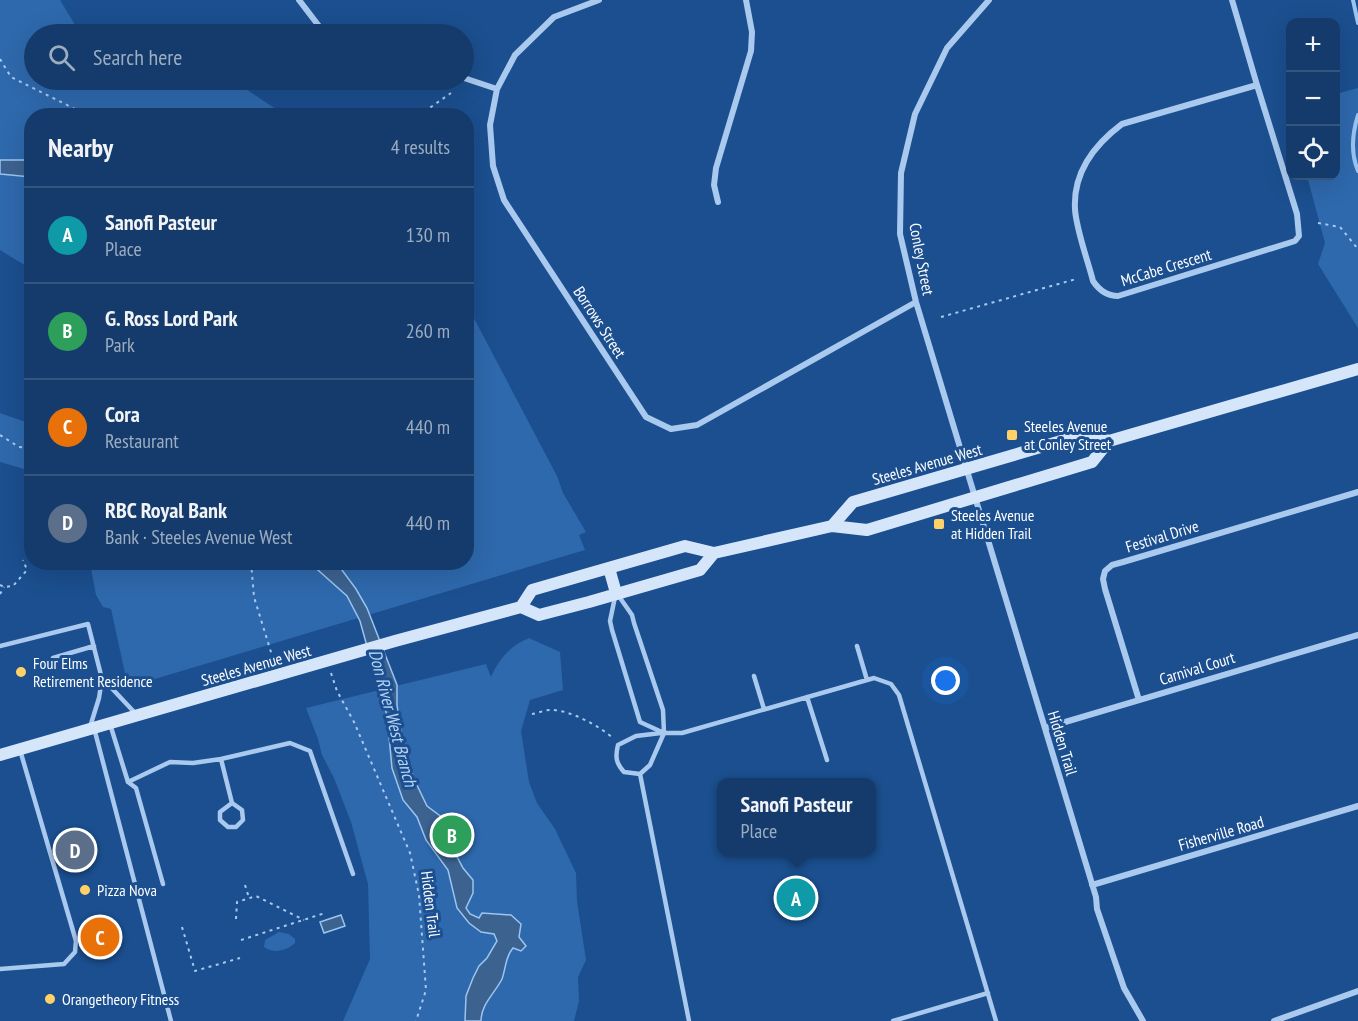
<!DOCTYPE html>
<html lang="en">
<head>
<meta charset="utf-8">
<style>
	body { margin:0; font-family:"PT Sans Narrow",sans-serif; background:#214673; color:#f1f3f6 }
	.controls { position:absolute; right:18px; top:18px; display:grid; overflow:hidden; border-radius:12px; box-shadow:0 6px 24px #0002 }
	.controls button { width:54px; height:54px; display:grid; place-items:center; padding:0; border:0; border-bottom:2px solid #33557e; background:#143b6b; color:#f1f3f6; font:30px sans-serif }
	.you { position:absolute; left:946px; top:681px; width:21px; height:21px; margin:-15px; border:4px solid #fff; border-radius:50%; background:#1a73e8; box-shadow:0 0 0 9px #1a73e833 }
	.badge { display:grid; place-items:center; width:39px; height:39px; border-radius:50%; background:#ffd166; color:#fff; font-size:20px; font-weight:700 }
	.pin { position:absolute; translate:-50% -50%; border:3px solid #fff; box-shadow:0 2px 6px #0006 }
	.popup { position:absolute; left:717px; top:778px; width:159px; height:78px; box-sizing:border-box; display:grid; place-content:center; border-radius:12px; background:#143b6b; filter:drop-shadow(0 2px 4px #0005); font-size:20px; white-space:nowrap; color:#9dadc1 }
	.popup b { font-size:22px; color:#f1f3f6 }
	.popup::after { content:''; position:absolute; left:50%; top:100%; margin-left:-12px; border:12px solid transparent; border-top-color:#143b6b }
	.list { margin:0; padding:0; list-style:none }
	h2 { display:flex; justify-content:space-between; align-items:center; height:78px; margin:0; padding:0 24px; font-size:26px }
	h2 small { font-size:20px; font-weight:400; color:#9dadc1 }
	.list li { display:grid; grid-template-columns:39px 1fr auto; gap:18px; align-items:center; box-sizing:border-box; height:96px; padding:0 24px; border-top:2px solid #33557e }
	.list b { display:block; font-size:22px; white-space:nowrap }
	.list p { margin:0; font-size:20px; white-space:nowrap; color:#9dadc1 }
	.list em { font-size:20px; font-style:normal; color:#9dadc1 }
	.icon { flex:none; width:33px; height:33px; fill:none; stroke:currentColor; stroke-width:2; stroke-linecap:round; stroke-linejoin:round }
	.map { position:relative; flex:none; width:1358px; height:1021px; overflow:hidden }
	.search { position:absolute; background:#143b6b; box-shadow:0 6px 24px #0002; left:24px; top:24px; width:450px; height:66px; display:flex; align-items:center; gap:15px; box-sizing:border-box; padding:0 21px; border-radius:33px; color:#9dadc1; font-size:22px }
	.panel { position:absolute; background:#143b6b; box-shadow:0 6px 24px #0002; left:24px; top:108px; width:450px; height:462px; border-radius:24px }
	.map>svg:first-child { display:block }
	.green { fill:#2e69ad }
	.water { fill:#3c6290; stroke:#9cc4f0; stroke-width:1.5 }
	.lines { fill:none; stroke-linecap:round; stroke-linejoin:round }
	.stream { stroke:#9cc4f0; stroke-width:4 }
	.path { stroke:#a9c9ee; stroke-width:2; stroke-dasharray:3 4.5; stroke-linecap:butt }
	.service { stroke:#a9c9ee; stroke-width:4.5 }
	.minor { stroke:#a9c9ee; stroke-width:6 }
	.secondary { stroke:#d6e6fa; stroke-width:12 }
	.poi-dot { fill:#ffd166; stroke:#1b4f8f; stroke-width:2 }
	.labels { text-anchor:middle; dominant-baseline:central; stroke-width:6; stroke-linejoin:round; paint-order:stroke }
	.street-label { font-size:16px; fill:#fff; stroke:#1b4f8f }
	.poi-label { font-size:16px; fill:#fff; stroke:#1b4f8f; text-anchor:start }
	.water-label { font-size:18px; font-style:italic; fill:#b5d3f5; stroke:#1b4f8f }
</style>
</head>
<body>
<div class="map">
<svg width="1358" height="1021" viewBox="0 0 1358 1021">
	<rect width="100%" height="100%" fill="#1b4f8f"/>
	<path class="green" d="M0,0H60L77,28L88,34H34V80H232L279,111L289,115L32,116L31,269L0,250Z
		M1358,88V328L1318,264L1325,243L1307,176H1336V94Z
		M467,305L557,476L563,493L586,532L579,535L585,550L128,687L111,609L103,607L96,595L90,563L466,562Z
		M0,413L31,424V471L0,462Z
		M529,638L560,652L563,690L530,700L521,731L529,782L537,803L555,829L576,873L577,901L586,960L578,977L579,1001L574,1021H343L370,959L368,884L351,822L334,778L322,755L318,739L306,708L486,664L491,677C499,659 511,645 529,638Z
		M279,932L289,934L295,939V943C286,951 274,954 264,947L265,940Z"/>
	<path class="water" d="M0,160H31V177L0,174Z
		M310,563H332L342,570L356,589L367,608L397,685V705L403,743L414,779L427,806L443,818L453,832L455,840L454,851L463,868L473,880V893L466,908L470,914L479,918L482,913L511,915L521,924L519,937L526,946L521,951L513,948C505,957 506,968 502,979C495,993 481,1004 481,1021H465L466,996L473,978L479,966L487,958L497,941L494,934L481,932L469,923L457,908L448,870L426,840L417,817L403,800L392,768L387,715L381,697L360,621L347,596Z
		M341,915L345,926L324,933L320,922Z"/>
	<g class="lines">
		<path class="stream" d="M1353,0L1358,23
			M1358,115C1352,134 1350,152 1358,171"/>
		<path class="path" d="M0,59L11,77L89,116
			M418,116L451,93
			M1318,223L1340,227L1358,249
			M941,317L1076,279
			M0,435L19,447L29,448L32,445
			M251,562L254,597L274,662
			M0,585L4,587L13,586L27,570L23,560
			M0,594L4,587
			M331,673L337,691L354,722L410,853L419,895L426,990L416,1021
			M532,714C538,713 545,710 550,710C569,709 601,727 614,739
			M245,885L249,898
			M236,919L237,902L256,896L304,920
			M182,927L195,971L240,958
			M241,940L325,913"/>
		<path class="service" d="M618,595L632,615L634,623L663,710L664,733
			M615,597L610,621L612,630L640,722L664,733
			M0,646L88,624L102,679L99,698L90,727
			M857,646L867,680
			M53,658L94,646
			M754,676L764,709
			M103,679L136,714
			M807,697L827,760
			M110,724L128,782L170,762L193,763L221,759L290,743L310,751L353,874
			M94,728L171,1021
			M221,759L232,803L242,810L243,820L236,827H228L220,820V812L232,803
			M640,774L624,772C616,763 615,757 618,745L636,736L661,733
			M128,782L136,788L163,884
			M0,969L64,964L75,952L76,941L20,750
			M689,1021L640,774L650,765L664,733H682L874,678L891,684L899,695L996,1021
			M893,1021L988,993"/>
		<path class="minor" d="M299,0L325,34
			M599,0L554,17L515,55L497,89L490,125L493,166L504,200L646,417L671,429L697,425L916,302
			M989,0L947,48L915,114L901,173L900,234L916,302L1096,897L1097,909L1124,988L1143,1021
			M1232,0L1257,85
			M464,78L497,89
			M1257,85L1297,214L1299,236L1295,241L1118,296C1107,296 1099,290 1093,281C1088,261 1076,229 1075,209C1073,173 1094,145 1122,124Z
			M718,202L714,185L716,168L751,51L752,32L746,0
			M1139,700L1105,589L1103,579L1105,571L1112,565L1123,562L1358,492
			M1045,728L1358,635
			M1092,885L1358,806
			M1274,1021L1358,991"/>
		<path class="secondary" d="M832,526L853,502L1085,434L1109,441L1358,369
			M609,568L616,593
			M521,607L532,590L685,546L714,553L832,526L867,530L1092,462L1109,441
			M0,755L395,641L521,607L539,615L589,602L700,570L714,553"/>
	</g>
	<g class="poi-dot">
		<rect x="1006" y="429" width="12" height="12" rx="3"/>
		<rect x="933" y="518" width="12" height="12" rx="3"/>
		<circle cx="21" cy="672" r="6"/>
		<circle cx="85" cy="890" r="6"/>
		<circle cx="50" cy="999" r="6"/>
	</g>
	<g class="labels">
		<g class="street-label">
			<text transform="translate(922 259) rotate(79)">Conley Street</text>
			<text transform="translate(1166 267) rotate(-17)">McCabe Crescent</text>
			<text transform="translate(600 322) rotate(57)">Borrows Street</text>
			<text transform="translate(927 464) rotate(-16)">Steeles Avenue West</text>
			<text transform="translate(1162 536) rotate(-17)">Festival Drive</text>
			<text transform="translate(256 665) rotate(-16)">Steeles Avenue West</text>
			<text transform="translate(1197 668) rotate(-17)">Carnival Court</text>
			<text transform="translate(1063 743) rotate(73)">Hidden Trail</text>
			<text transform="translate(1221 833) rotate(-16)">Fisherville Road</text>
			<text transform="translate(431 904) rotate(83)">Hidden Trail</text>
		</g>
		<g class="poi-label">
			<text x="1024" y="426">Steeles Avenue<tspan x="1024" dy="18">at Conley Street</tspan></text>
			<text x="951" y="515">Steeles Avenue<tspan x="951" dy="18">at Hidden Trail</tspan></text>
			<text x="33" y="663">Four Elms<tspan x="33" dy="18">Retirement Residence</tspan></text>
			<text x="97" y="890">Pizza Nova</text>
			<text x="62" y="999">Orangetheory Fitness</text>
		</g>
		<g class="water-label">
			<text transform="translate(393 718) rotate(75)">Don River West Branch</text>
		</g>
	</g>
</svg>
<div class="controls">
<button>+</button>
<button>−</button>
<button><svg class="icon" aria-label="locate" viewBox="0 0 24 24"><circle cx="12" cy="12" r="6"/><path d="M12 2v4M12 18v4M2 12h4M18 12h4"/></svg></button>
</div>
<div class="you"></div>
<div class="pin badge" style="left:796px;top:898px;background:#0f9aa8">A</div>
<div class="popup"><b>Sanofi Pasteur</b>Place</div>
<div class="pin badge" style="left:452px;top:835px;background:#2e9e5b">B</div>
<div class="pin badge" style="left:100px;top:937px;background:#e8710a">C</div>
<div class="pin badge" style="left:75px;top:850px;background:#5c6f8a">D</div>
<div class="search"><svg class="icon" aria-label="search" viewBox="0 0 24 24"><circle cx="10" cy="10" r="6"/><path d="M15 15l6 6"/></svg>Search here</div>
<section class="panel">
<h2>Nearby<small>4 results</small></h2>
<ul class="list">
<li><span class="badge" style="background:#0f9aa8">A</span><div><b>Sanofi Pasteur</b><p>Place</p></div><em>130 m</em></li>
<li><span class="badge" style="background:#2e9e5b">B</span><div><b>G. Ross Lord Park</b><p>Park</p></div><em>260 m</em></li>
<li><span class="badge" style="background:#e8710a">C</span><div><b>Cora</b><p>Restaurant</p></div><em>440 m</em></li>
<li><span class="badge" style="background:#5c6f8a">D</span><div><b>RBC Royal Bank</b><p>Bank · Steeles Avenue West</p></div><em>440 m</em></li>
</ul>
</section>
</div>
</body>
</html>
